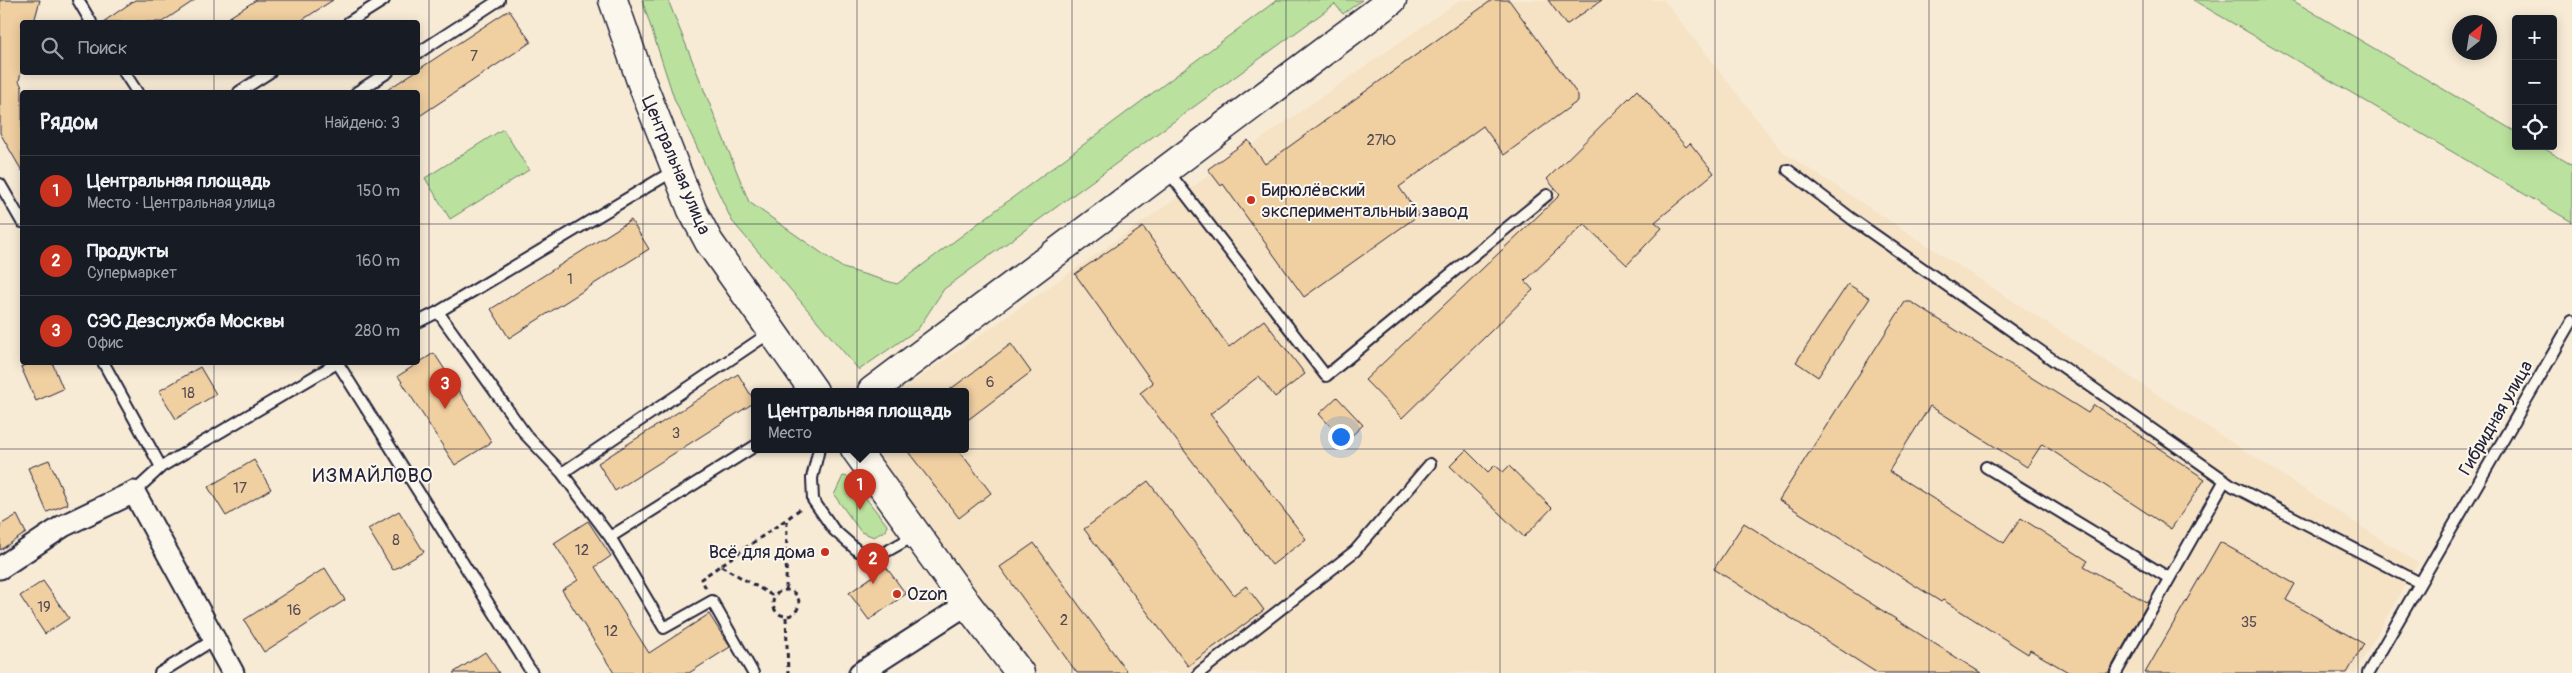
<!DOCTYPE html>
<html lang="ru">
<head>
<meta charset="utf-8">
<style>
	body { margin:0; font-family:Pangolin,sans-serif; background:#242831; color:#f1f3f6 }
	.controls { position:absolute; right:15px; top:15px; display:grid; overflow:hidden; border-radius:5px; box-shadow:0 2px 12px #0003 }
	.controls button { width:45px; height:45px; display:grid; place-items:center; padding:0; border:0; border-bottom:1px solid #363941; background:#171b24; color:#f1f3f6; font:25px sans-serif }
	.compass { position:absolute; left:2452px; top:15px; width:45px; height:45px; border-radius:50%; background:#171b24; box-shadow:0 2px 12px #0003; rotate:30deg }
	.you { position:absolute; left:1340px; top:436px; width:18px; height:18px; margin:-12px; border:4px solid #fff; border-radius:50%; background:#1a73e8; box-shadow:0 0 0 8px #1a73e833 }
	.badge { display:grid; place-items:center; width:32px; height:32px; border-radius:50%; background:#c8321e; color:#fff; font-size:16px; font-weight:700 }
	.pin { position:absolute; translate:-50% -41px; filter:drop-shadow(0 1px 2px #0008) }
	.pin::after { content:''; position:absolute; top:26px; width:18px; height:15px; background:inherit; clip-path:polygon(0 0,100% 0,50% 100%) }
	.popup { position:absolute; left:751px; top:388px; width:218px; height:65px; box-sizing:border-box; display:grid; place-content:center; border-radius:5px; background:#171b24; filter:drop-shadow(0 1px 4px #0005); font-size:16px; white-space:nowrap; color:#9ea1a6 }
	.popup b { font-size:19px; color:#f1f3f6 }
	.popup::after { content:''; position:absolute; left:50%; top:100%; margin-left:-10px; border:10px solid transparent; border-top-color:#171b24 }
	.list { margin:0; padding:0; list-style:none }
	h2 { display:flex; justify-content:space-between; align-items:center; height:65px; margin:0; padding:0 20px; font-size:21px }
	h2 small { font-size:16px; font-weight:400; color:#9ea1a6 }
	.list li { display:grid; grid-template-columns:32px 1fr auto; gap:15px; align-items:center; box-sizing:border-box; height:70px; padding:0 20px; border-top:1px solid #363941 }
	.list b { display:block; font-size:19px; white-space:nowrap }
	.list p { margin:0; font-size:16px; white-space:nowrap; color:#9ea1a6 }
	.list em { font-size:16px; font-style:normal; color:#9ea1a6 }
	.icon { flex:none; width:28px; height:28px; fill:none; stroke:currentColor; stroke-width:2; stroke-linecap:round; stroke-linejoin:round }
	.map { position:relative; flex:none; width:2572px; height:673px; overflow:hidden }
	.search { position:absolute; background:#171b24; box-shadow:0 2px 12px #0003; left:20px; top:20px; width:400px; height:55px; display:flex; align-items:center; gap:12px; box-sizing:border-box; padding:0 18px; border-radius:5px; color:#9ea1a6; font-size:19px }
	.panel { position:absolute; background:#171b24; box-shadow:0 2px 12px #0003; left:20px; top:90px; width:400px; height:275px; border-radius:5px }
	.map>svg:first-child { display:block }
	.built { fill:#f6e3c6 }
	.green { fill:#bae19d; stroke:#6e826c }
	.building { fill:#f0cfa1; stroke:#22223b }
	.lines { fill:none; stroke-linecap:round; stroke-linejoin:round }
	.lane-casing { stroke:#22223b; stroke-width:14 }
	.street-casing { stroke:#22223b; stroke-width:25 }
	.secondary-casing { stroke:#22223b; stroke-width:31 }
	.path { stroke:#22223b; stroke-width:3; stroke-dasharray:5 4; stroke-linecap:butt }
	.lane { stroke:#fbf7ec; stroke-width:10 }
	.street { stroke:#fbf7ec; stroke-width:21 }
	.secondary { stroke:#fbf7ec; stroke-width:28 }
	.grid { fill:none; stroke:#22223b; stroke-width:1; stroke-opacity:0.55 }
	.poi-dot { fill:#c8321e; stroke:#fbf7ec; stroke-width:2 }
	.labels { text-anchor:middle; dominant-baseline:central; stroke-width:4; stroke-linejoin:round; paint-order:stroke }
	.number-label { font-size:15px; fill:#564d54 }
	.street-label { font-size:18px; fill:#22223b; stroke:#fbf7ec }
	.poi-label { font-size:18px; fill:#22223b; stroke:#fbf7ec; text-anchor:start }
	.quarter-label { font-size:20px; letter-spacing:1px; fill:#22223b; stroke:#fbf7ec }
</style>
</head>
<body>
<div class="map">
<svg width="2572" height="673" viewBox="0 0 2572 673">
	<rect width="100%" height="100%" fill="#f8ebd6"/>
	<filter id="ink" filterUnits="userSpaceOnUse"><feTurbulence type="fractalNoise" baseFrequency=".02" numOctaves="2"/><feDisplacementMap in="SourceGraphic" scale="10" xChannelSelector="R" yChannelSelector="G"/><feConvolveMatrix kernelMatrix="1 2 1 2 8 2 1 2 1" color-interpolation-filters="sRGB"/></filter>
	<g filter="url(#ink)">
		<path class="built" d="M1460,0H1664L1782,151L2418,563L2355,673H1036L963,578L872,449H965V391H900Z"/>
		<path class="green" d="M642,0H668L749,202L843,268L897,284L1277,0H1362L1343,14L1335,4L944,289L918,329L859,370L732,221L675,101Z
			M2193,0H2292L2516,132V146H2540L2572,165V222Z
			M503,129L529,170L450,219L425,178Z
			M843,476L849,477L887,525L886,530L874,537L861,532L834,495Z"/>
		<path class="building" d="M0,0H40L34,22H22V68L19,81L22,87V171L0,133Z
			M135,0H195L162,22H103Z
			M256,0H333L299,22H222Z
			M1492,0H1509L1578,95V101L1504,155L1483,126L1399,187L1419,215L1304,297L1223,184L1221,186L1208,169L1248,140L1265,164Z
			M1548,0H1602L1566,25Z
			M509,10L531,42L418,117V92H384Z
			M1637,90L1686,147L1690,143L1714,173L1655,222L1662,228L1627,265L1584,224L1525,281L1533,290L1402,418L1365,380L1560,195L1547,179Z
			M631,220L649,249L509,338L491,309Z
			M1143,227L1229,347L1264,320L1305,374L1275,397L1259,376L1210,414L1306,539L1272,565L1140,393L1153,383L1075,274Z
			M1848,284L1870,298L1818,377L1796,362Z
			M1905,302H1911L2088,413L2094,405L2205,479L2171,529L2042,444L2027,467L1930,406L1889,471L2004,543L2021,518L2088,561L2084,566L2148,603L2108,673H2070L2030,650L2028,654L1943,600L1941,602L1779,500Z
			M1011,344L1031,372L965,422V391H948Z
			M434,353L492,442L455,465L398,376Z
			M32,362H52L63,389L36,401L21,367Z
			M200,367L216,394L176,419L159,391Z
			M738,374L755,402L615,491L598,463Z
			M1337,397L1363,425L1345,442L1319,414Z
			M906,449H958L991,493L959,518Z
			M1466,450L1488,472L1495,465L1503,472L1509,466L1552,508L1524,537L1450,466Z
			M49,460L68,504L47,512L28,468Z
			M254,460L271,489L226,516L208,487Z
			M1148,481L1234,595L1246,586L1264,610L1188,666L1084,529Z
			M399,511L424,552L393,570L368,529Z
			M17,515L26,533L0,550V525Z
			M588,521L611,556L595,567L649,653L709,614L730,647L689,673H614L562,590L578,580L554,543Z
			M1744,523L1981,673H1877L1714,569Z
			M2220,542L2295,584L2286,600L2364,644L2347,673H2145Z
			M1034,543L1128,673H1077L1000,567Z
			M886,567L906,594L869,620L849,593Z
			M325,568L345,600L264,652L244,620Z
			M43,581L69,618L45,634L20,596Z
			M485,652L499,673H453Z"/>
		<g class="lines">
			<g class="lane-casing">
				<path id="lane" d="M78,0L91,22
					M349,22L384,0
					M418,53L499,0
					M124,72L137,92
					M239,92L270,72
					M357,92L388,72
					M1167,170L1326,376L1547,195
					M1788,170L1852,219L2233,486L2420,583
					M0,184L22,222
					M438,312L675,170
					M418,322L438,312L526,435L562,473L610,537L755,446
					M103,362L161,467L134,492
					M337,362L532,673
					M819,449L812,478L813,500L834,530L858,551L882,554L916,535
					M161,467L339,362
					M1986,467L2169,578
					M562,473L771,332
					M610,537L664,628L712,601L753,673
					M160,673L215,639
					M1199,673L1355,551L1430,464
					M2116,673L2225,480
					M2368,673L2572,321"/>
			</g>
			<g class="street-casing">
				<path id="street" d="M0,568L63,526L134,492L233,673
					M860,673L967,604"/>
			</g>
			<g class="secondary-casing">
				<path id="secondary" d="M613,0L641,81L692,210L709,242L814,391
					M872,391L1392,0
					M855,449L967,604L1020,673"/>
			</g>
			<path class="path" d="M721,566L775,597
				M706,588L701,579L787,519
				M786,589L787,519L800,509
				M773 603a13 13 0 1 1 26 0a13 13 0 1 1-26 0Z
				M786,617L788,673"/>
			<use href="#lane" class="lane"/>
			<use href="#street" class="street"/>
			<use href="#secondary" class="secondary"/>
		</g>
	</g>
	<path class="grid" d="M214,0V22M429,0V673M643,0V673M857,0V673M1072,0V673M1286,0V673M1500,0V673M1715,0V673M1929,0V673M2143,0V673M2358,0V673M214,72V92M0,224H22M418,224H2572M214,362V673M0,449H2572"/>
	<g class="poi-dot">
		<circle cx="1251" cy="200" r="5"/>
		<circle cx="825" cy="552" r="5"/>
		<circle cx="897" cy="594" r="5"/>
	</g>
	<g class="labels">
		<g class="number-label">
			<text x="474" y="56">7</text>
			<text x="1381" y="140">27Ю</text>
			<text x="570" y="279">1</text>
			<text x="990" y="382">6</text>
			<text x="188" y="393">18</text>
			<text x="676" y="433">3</text>
			<text x="240" y="488">17</text>
			<text x="396" y="540">8</text>
			<text x="582" y="550">12</text>
			<text x="44" y="607">19</text>
			<text x="294" y="610">16</text>
			<text x="1064" y="620">2</text>
			<text x="2249" y="622">35</text>
			<text x="611" y="631">12</text>
		</g>
		<g class="street-label">
			<text transform="translate(676 165) rotate(67)">Центральная улица</text>
			<text transform="translate(2496 418) rotate(-60)">Гибридная улица</text>
		</g>
		<g class="poi-label">
			<text x="1261" y="190">Бирюлёвский<tspan x="1261" dy="21">экспериментальный завод</tspan></text>
			<text x="815" y="552" text-anchor="end">Всё для дома</text>
			<text x="907" y="594">Ozon</text>
		</g>
		<g class="quarter-label">
			<text x="373" y="475">ИЗМАЙЛОВО</text>
		</g>
	</g>
</svg>
<div class="controls">
<button>+</button>
<button>−</button>
<button><svg class="icon" aria-label="locate" viewBox="0 0 24 24"><circle cx="12" cy="12" r="6"/><path d="M12 2v4M12 18v4M2 12h4M18 12h4"/></svg></button>
</div>
<svg class="compass" viewBox="-18 -18 36 36"><path d="M0-13l5 13h-10z" fill="#e53935"/><path d="M0 13l5-13h-10z" fill="#9ea1a6"/></svg>
<div class="you"></div>
<div class="pin badge" style="left:860px;top:510px">1</div>
<div class="popup"><b>Центральная площадь</b>Место</div>
<div class="pin badge" style="left:873px;top:584px">2</div>
<div class="pin badge" style="left:445px;top:409px">3</div>
<div class="search"><svg class="icon" aria-label="search" viewBox="0 0 24 24"><circle cx="10" cy="10" r="6"/><path d="M15 15l6 6"/></svg>Поиск</div>
<section class="panel">
<h2>Рядом<small>Найдено: 3</small></h2>
<ul class="list">
<li><span class="badge">1</span><div><b>Центральная площадь</b><p>Место · Центральная улица</p></div><em>150 m</em></li>
<li><span class="badge">2</span><div><b>Продукты</b><p>Супермаркет</p></div><em>160 m</em></li>
<li><span class="badge">3</span><div><b>СЭС Дезслужба Москвы</b><p>Офис</p></div><em>280 m</em></li>
</ul>
</section>
</div>
</body>
</html>
